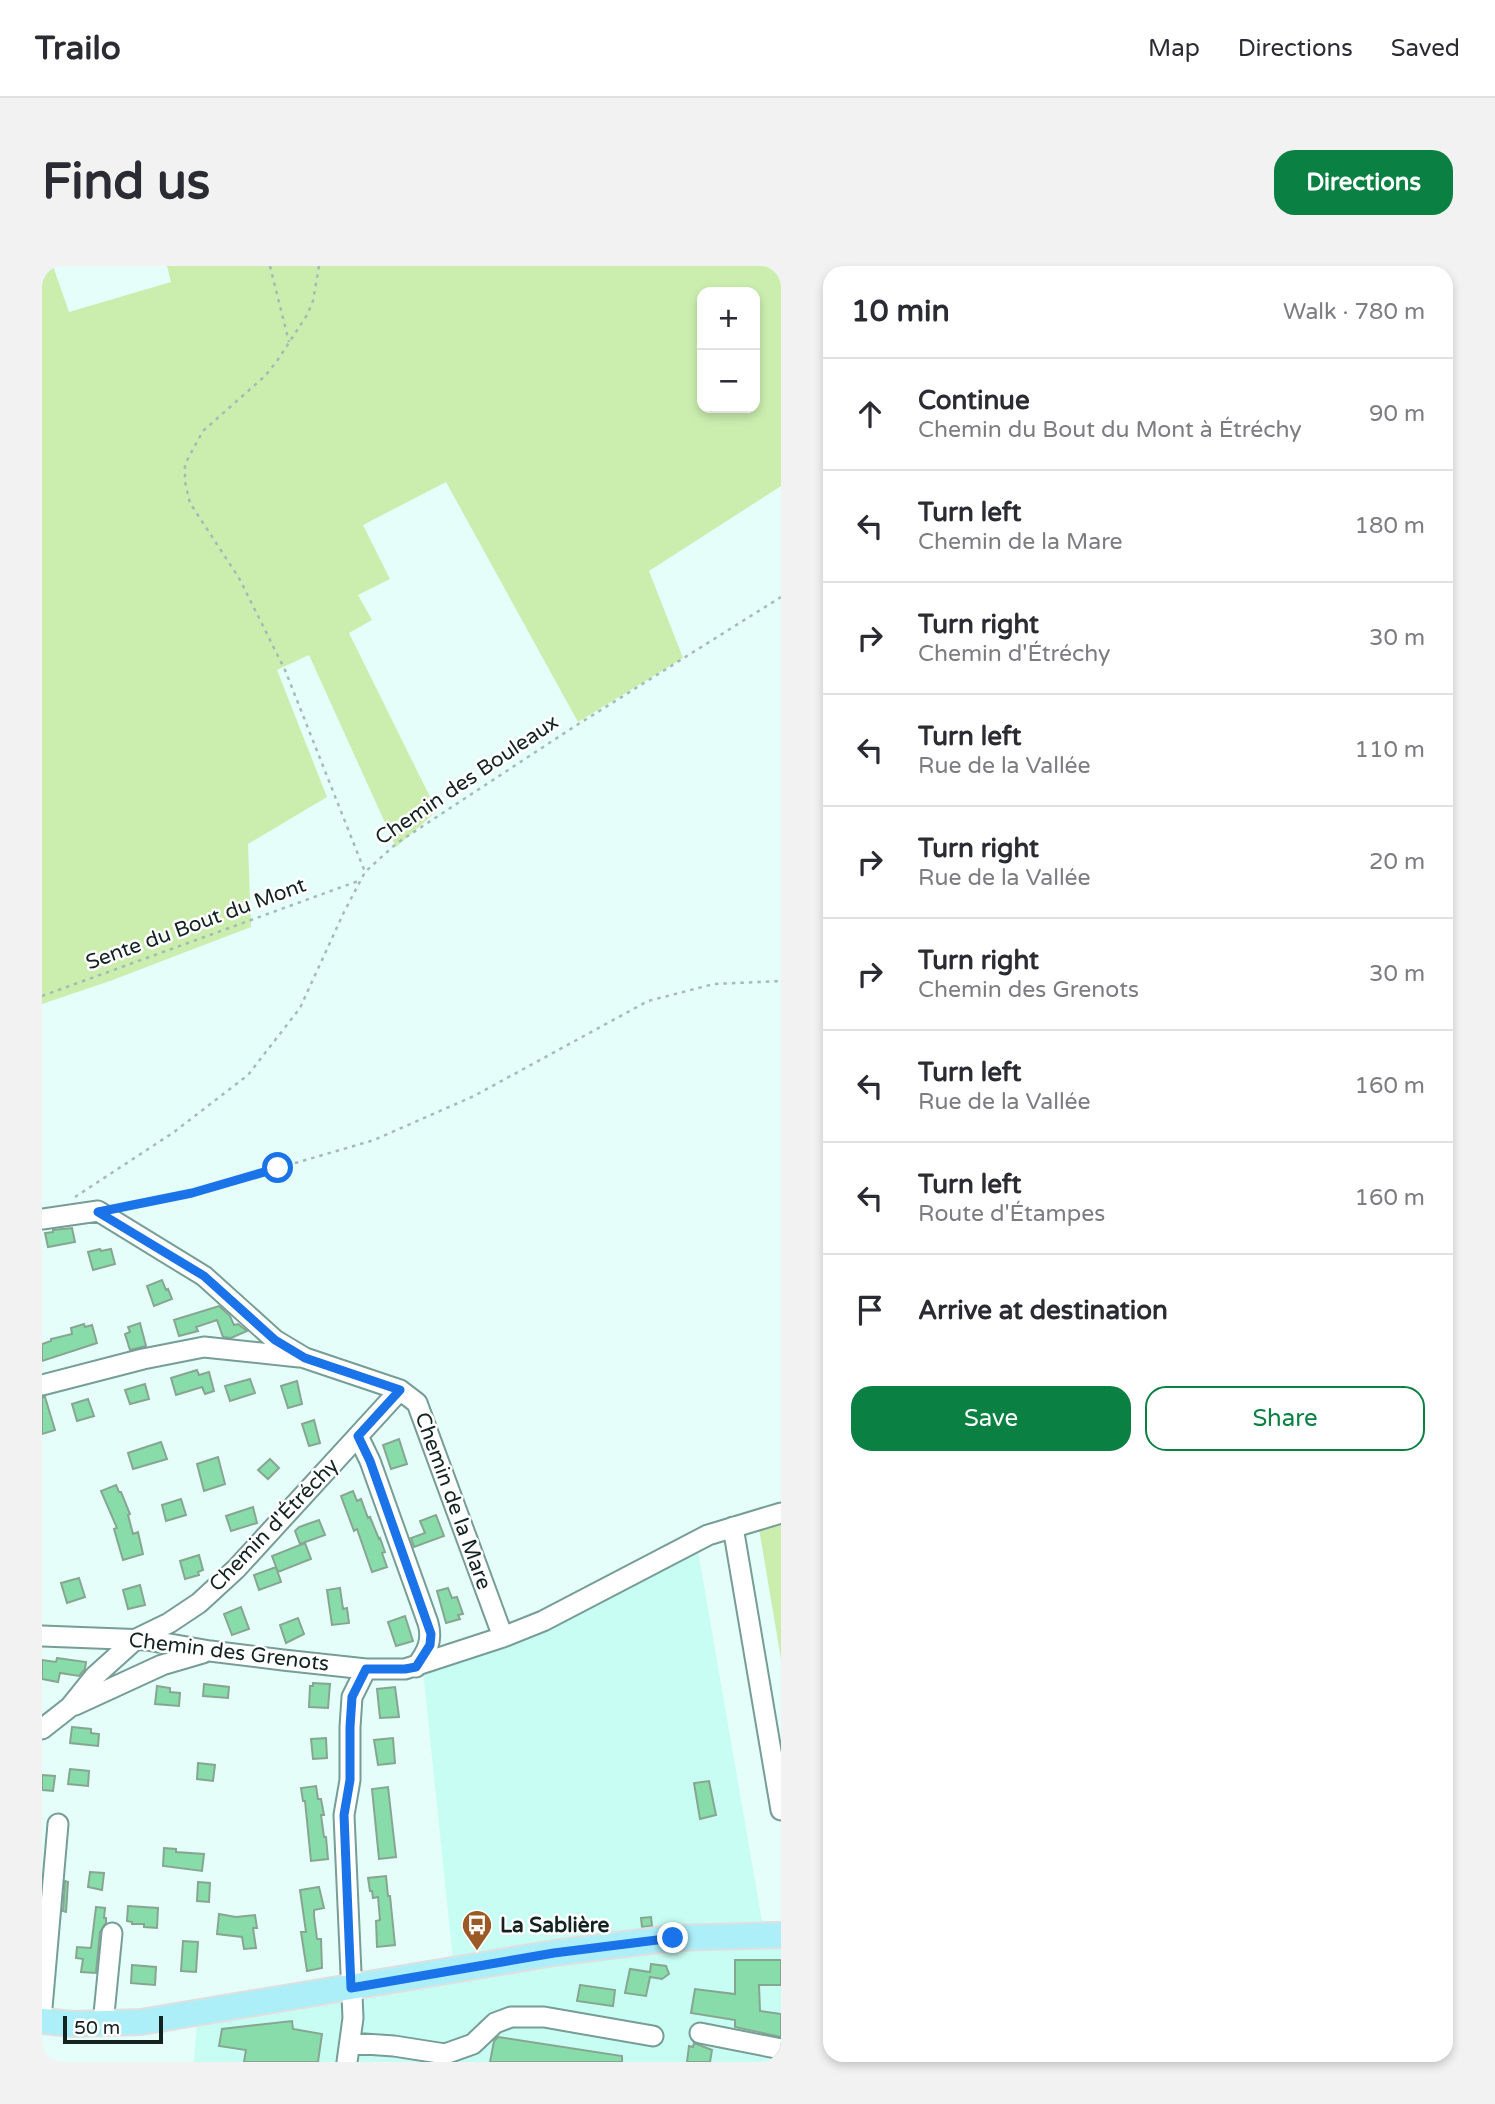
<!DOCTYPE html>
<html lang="en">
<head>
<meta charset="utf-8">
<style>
	body { margin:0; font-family:"Varela Round",sans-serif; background:#f2f2f3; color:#2b2b33 }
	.controls { position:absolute; right:21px; top:21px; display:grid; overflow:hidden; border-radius:14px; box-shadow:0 4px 10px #0003 }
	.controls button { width:63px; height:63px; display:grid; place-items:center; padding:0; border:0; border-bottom:2px solid #e1e1e2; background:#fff; color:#2b2b33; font:35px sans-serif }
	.scale { position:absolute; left:21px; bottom:18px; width:100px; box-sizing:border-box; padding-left:7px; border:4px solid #132320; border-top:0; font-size:19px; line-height:24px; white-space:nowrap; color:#132320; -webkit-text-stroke:5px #fff; paint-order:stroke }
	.stop { position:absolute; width:21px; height:21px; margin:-16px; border:5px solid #1a73e8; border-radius:50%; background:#fff }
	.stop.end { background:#1a73e8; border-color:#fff; box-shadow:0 2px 7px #0008 }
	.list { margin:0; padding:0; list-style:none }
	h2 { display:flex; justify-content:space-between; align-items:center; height:91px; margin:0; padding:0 28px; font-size:30px }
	h2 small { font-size:23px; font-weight:400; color:#7c7c81 }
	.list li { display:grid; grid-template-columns:46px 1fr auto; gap:21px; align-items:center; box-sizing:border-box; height:112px; padding:0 28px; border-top:2px solid #e1e1e2 }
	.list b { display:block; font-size:26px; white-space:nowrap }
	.list p { margin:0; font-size:23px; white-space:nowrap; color:#7c7c81 }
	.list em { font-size:23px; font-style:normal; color:#7c7c81 }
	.actions { display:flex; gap:14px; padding:21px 28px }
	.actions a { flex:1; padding:16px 0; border:2px solid #0b8043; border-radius:21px; text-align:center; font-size:24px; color:#0b8043 }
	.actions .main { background:#0b8043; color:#fff }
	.icon { flex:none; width:38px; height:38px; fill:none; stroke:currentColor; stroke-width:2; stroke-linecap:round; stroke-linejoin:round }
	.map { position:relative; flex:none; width:739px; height:1796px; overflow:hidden; border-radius:21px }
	header { display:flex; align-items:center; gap:42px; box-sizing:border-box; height:98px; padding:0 35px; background:#fff; border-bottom:2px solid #e1e1e2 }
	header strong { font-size:33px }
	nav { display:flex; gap:38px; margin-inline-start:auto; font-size:24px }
	.intro { display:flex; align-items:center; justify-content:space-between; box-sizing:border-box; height:168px; padding:0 42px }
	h1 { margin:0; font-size:49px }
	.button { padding:18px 32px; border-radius:21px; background:#0b8043; color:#fff; font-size:24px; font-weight:700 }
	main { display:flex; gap:42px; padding:0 42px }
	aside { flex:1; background:#fff; border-radius:21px; box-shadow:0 4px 10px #0003 }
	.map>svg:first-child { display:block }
	.built { fill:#c8fdf3 }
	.green { fill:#cbeeaf; fill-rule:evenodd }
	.building { fill:#87dcaa; stroke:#87a692; stroke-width:2 }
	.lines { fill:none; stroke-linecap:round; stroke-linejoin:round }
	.minor-casing { stroke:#769d96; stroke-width:23 }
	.major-casing { stroke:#dee0e0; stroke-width:28 }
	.path { stroke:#a5bbb7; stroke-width:2.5; stroke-dasharray:3.5 5; stroke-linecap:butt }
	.minor { stroke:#fff; stroke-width:19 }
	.major { stroke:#aceff9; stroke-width:24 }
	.route { stroke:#1a73e8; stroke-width:9 }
	.labels { text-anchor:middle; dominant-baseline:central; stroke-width:5; stroke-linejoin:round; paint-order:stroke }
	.street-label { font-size:21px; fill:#132320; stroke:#fff }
	.poi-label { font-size:21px; font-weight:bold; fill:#132320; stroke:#fff; text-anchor:start }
</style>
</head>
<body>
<header>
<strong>Trailo</strong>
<nav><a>Map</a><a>Directions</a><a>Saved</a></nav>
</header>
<div class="intro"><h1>Find us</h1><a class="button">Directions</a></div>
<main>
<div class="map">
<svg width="739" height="1796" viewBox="0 0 739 1796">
	<rect width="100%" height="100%" fill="#e5fef9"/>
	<path class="built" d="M655,1279L720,1655H739V1796H152L155,1758L413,1714L381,1404Z"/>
	<path class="green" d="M0,0H11L27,46L129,16L125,0H739V220L607,305L641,392L536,456L404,216L321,259L348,313L316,329L330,354L307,367L395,545L354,581L267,389L235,404L285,531L206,578L209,661L68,715L0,738ZM660,26H713V142H660Z
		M739,1250V1393L716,1257Z"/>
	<path class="building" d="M30,962L33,976L6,981L3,967L11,966V964Z
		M58,983L59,985L69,983L73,998L51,1004L46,986Z
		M120,1014L124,1024L126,1023L130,1033L112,1040L105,1020Z
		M177,1040L188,1050L192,1059L196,1058L205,1065L189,1072L181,1071L175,1054L154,1061L156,1065L137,1070L132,1054Z
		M98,1057L104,1080L88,1084L83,1068L88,1066L86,1061Z
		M42,1058L43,1061L50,1059L55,1077L0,1095V1078L9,1075V1073L30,1068L29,1062Z
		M155,1104L157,1109L167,1106L172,1125L163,1128L160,1121L134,1129L129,1112Z
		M208,1113L213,1127L188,1135L183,1120Z
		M255,1115L260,1138L246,1142L239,1120Z
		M103,1118L107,1133L88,1138L83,1124Z
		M0,1131H3L13,1164L0,1168Z
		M46,1133L52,1150L35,1155L30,1138Z
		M272,1154L278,1177L267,1180L260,1158Z
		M357,1173L365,1198L349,1203L341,1179Z
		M119,1176L125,1193L91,1203L86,1187Z
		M176,1191L183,1218L162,1225L155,1198Z
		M228,1193L237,1202L226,1213L216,1204Z
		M74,1219L77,1226H79L88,1248L86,1249L91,1268L96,1266L101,1288L81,1294L72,1263L75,1262L59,1225Z
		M311,1225L315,1235L319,1233L326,1252L328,1251L337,1273L338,1272L343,1286L340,1287L345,1301L330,1306L315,1263L312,1265L299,1230Z
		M139,1233L144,1249L124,1255L120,1239Z
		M211,1241L215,1257L189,1265L184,1250Z
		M394,1249L402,1270L372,1281L369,1272L383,1267L378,1255Z
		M277,1254L283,1269L258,1278L253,1265L257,1261Z
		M263,1277L269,1293L236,1306L230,1290Z
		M157,1289L161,1304L156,1306L157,1309L143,1313L138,1295Z
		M234,1301L239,1316L217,1324L212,1309Z
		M37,1312L43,1331L25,1337L19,1317Z
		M98,1319L103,1339L86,1343L81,1324Z
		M298,1322L301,1343L305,1342L307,1357L290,1359L285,1324Z
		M406,1322L410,1332L415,1331L421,1348L416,1349L418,1353L404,1357L395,1325Z
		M199,1341L207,1363L190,1369L182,1348Z
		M363,1350L371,1375L354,1380L346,1356Z
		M256,1352L262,1368L244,1377L238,1359Z
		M15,1392L44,1396L43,1403L37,1410L18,1407L16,1416L0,1413V1394L14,1396Z
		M271,1417L288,1418L286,1442L267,1441L268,1420H271Z
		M162,1418L187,1421L186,1432L161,1430Z
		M115,1420L128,1422V1426L138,1427L137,1440L113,1438Z
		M353,1421L357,1451L338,1452L335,1423Z
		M30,1461L49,1463V1467L57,1468L56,1480L28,1477Z
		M284,1472L285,1492L271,1493L269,1473Z
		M351,1472L353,1497L336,1499L332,1474Z
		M156,1497L173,1499L171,1515L155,1513Z
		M28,1503L47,1505L46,1520L26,1518Z
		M0,1509L13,1510L11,1525L0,1524Z
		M667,1515L674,1549L658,1553L652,1517Z
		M274,1520L276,1533H279L282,1549H279L282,1571H284L286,1593L269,1595L263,1535H261L259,1522Z
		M346,1521L354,1591L337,1593L330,1523Z
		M122,1582L134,1583V1586L162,1588L160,1605L121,1600Z
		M48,1606L62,1607L60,1624L46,1621Z
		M344,1610L346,1630H348L353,1679L335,1681L334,1655L338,1654L336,1631L331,1632L330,1625H328L326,1612Z
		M23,1615L26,1616L24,1646L21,1645Z
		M156,1616L168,1617L167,1636L155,1635Z
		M277,1621L282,1642L272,1644V1650L275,1673H279L280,1702L265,1705L259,1666H264L258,1624Z
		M86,1640L116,1642L115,1662L102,1661V1658H90V1656L85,1655Z
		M54,1641L63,1642L62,1652H64V1657L58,1666L54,1707L39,1706L41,1693L34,1692L35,1681L49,1682Z
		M177,1648L194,1651L213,1649L215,1662H211L214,1682L202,1683L200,1671L175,1668Z
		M609,1651L610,1660L600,1661L599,1652Z
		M141,1675L156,1676L154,1706L139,1705Z
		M693,1694H739V1719H717L718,1745L739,1748V1771L693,1761V1754L649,1747L653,1723L693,1728Z
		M609,1698L624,1700L627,1708L620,1713L608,1711L604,1730L583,1727L588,1703L608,1706Z
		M90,1699L114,1701L113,1719L89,1717Z
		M538,1719L573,1724L571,1740L535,1735Z
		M250,1755L251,1763L280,1768L276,1796H202L204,1784L177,1780L180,1763Z
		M456,1771L580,1790V1796H448L452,1775Z
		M652,1777L670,1784L668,1796H645L647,1780L651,1781Z"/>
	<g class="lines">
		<g class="minor-casing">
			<path id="minor" d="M0,953L56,945L162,1010L233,1074L263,1092L358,1124L375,1137L461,1371
				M0,1119L101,1093L162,1081L257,1091
				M316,1170L328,1195L386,1357C391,1375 385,1386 374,1401
				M691,1261L739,1544
				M0,1370L105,1374L168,1385L241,1394L324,1403H363L461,1371L501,1355L666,1269L739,1247
				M33,1439L120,1399L161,1387
				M0,1463L28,1441L53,1410L94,1373L127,1357L157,1337L194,1303L358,1124
				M0,1742L16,1558
				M61,1758L70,1667
				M658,1767L739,1783
				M308,1777L352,1780L403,1788L431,1778L453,1757L469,1751H502L611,1770
				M305,1796L311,1752L302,1549L308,1514V1461L310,1431L324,1403"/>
		</g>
		<g class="major-casing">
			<path id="major" d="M0,1755L31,1758L99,1756L512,1687L631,1672L739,1669"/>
		</g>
		<path class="path" d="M228,0L247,76
			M277,0L271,35L265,49L235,95L223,110L161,165L143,198V216L148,237L197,312L243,404L323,606
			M0,730L319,614
			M33,931L132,866L206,809L258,742L302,646L323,606L355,577L527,464L739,331
			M80,941L151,927L332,874L432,830L606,735L672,718L739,715"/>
		<use href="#minor" class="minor"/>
		<use href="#major" class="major"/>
	</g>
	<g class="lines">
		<path class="route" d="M236,902L150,927L56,946L162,1010L233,1074L263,1092L358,1124L316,1170L328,1195L389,1368L388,1379L374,1401L363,1403H324L310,1431L308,1461V1514L302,1549L309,1722L512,1687L631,1672"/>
	</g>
	<defs>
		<g id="bus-pin" transform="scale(1.575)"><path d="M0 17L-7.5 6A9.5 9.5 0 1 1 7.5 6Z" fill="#9b5926" stroke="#fff"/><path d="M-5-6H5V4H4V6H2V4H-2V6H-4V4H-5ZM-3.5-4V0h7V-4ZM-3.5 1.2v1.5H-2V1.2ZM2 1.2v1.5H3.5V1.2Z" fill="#fff"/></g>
	</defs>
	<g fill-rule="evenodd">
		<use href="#bus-pin" x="435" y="1659"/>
	</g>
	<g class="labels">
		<g class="street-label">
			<text transform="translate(425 514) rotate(-34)">Chemin des Bouleaux</text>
			<text transform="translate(154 658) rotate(-20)">Sente du Bout du Mont</text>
			<text transform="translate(411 1235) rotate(70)">Chemin de la Mare</text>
			<text transform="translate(232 1259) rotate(-46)">Chemin d'Étréchy</text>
			<text transform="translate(187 1386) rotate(7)">Chemin des Grenots</text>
		</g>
		<g class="poi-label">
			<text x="458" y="1659">La Sablière</text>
		</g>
	</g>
</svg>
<div class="controls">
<button>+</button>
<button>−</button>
</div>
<div class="scale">50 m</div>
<div class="stop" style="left:236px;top:902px"></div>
<div class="stop end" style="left:631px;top:1672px"></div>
</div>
<aside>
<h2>10 min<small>Walk · 780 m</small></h2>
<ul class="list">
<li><svg class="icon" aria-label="ahead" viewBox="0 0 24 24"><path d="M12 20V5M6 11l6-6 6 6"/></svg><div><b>Continue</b><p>Chemin du Bout du Mont à Étréchy</p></div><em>90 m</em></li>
<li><svg class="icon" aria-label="left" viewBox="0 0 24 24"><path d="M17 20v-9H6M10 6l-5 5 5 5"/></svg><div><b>Turn left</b><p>Chemin de la Mare</p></div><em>180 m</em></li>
<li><svg class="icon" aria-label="right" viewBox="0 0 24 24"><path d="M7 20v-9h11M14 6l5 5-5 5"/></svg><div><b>Turn right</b><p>Chemin d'Étréchy</p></div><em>30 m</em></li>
<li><svg class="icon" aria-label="left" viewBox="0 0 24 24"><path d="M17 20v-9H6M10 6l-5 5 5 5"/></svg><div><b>Turn left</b><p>Rue de la Vallée</p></div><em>110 m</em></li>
<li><svg class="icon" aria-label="right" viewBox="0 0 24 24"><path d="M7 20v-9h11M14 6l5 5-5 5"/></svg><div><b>Turn right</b><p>Rue de la Vallée</p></div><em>20 m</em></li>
<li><svg class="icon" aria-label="right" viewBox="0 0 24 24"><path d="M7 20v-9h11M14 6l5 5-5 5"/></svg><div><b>Turn right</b><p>Chemin des Grenots</p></div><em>30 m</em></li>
<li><svg class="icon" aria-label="left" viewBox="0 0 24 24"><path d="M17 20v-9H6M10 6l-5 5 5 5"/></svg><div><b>Turn left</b><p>Rue de la Vallée</p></div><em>160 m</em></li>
<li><svg class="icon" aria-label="left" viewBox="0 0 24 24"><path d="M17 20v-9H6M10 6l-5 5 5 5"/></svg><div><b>Turn left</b><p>Route d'Étampes</p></div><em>160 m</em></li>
<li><svg class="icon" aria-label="arrive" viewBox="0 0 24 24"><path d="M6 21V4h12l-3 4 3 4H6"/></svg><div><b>Arrive at destination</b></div></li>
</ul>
<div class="actions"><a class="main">Save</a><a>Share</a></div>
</aside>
</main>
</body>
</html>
